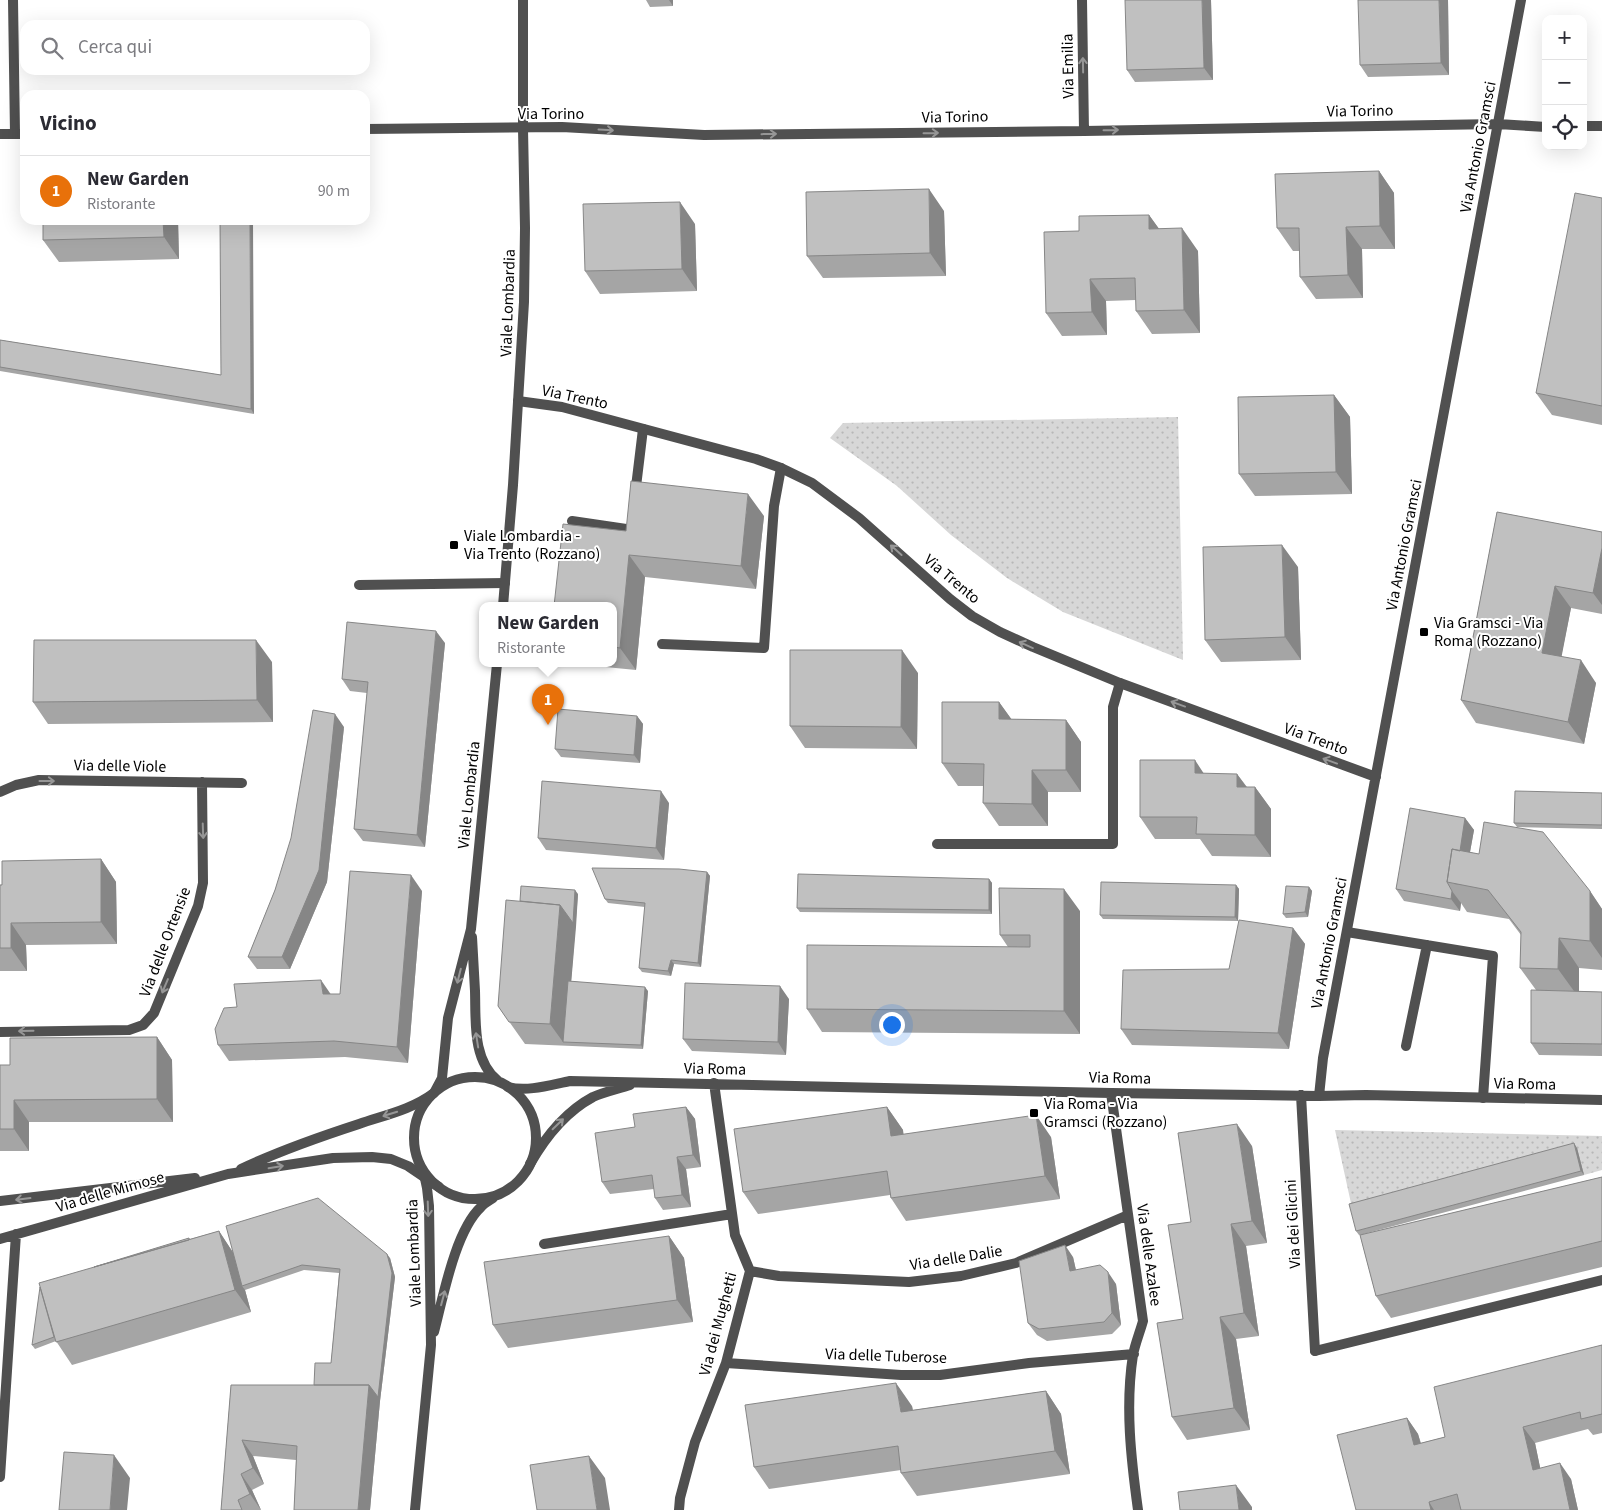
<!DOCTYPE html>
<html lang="it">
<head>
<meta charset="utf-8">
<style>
	body { margin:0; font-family:"Source Sans 3",sans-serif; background:#f7f7f7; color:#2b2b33 }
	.controls { position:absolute; right:15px; top:15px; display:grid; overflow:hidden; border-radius:10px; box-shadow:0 5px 20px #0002 }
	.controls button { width:45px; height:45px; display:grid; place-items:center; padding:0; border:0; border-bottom:1px solid #e1e1e2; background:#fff; color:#2b2b33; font:25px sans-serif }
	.you { position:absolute; left:891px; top:1024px; width:18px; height:18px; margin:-12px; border:4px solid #fff; border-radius:50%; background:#1a73e8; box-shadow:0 0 0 8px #1a73e833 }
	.badge { display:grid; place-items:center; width:32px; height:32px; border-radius:50%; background:#000; color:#fff; font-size:16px; font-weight:700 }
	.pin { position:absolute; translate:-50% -41px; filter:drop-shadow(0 1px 2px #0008) }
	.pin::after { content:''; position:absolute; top:26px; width:18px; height:15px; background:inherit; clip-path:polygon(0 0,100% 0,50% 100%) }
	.popup { position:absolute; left:479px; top:602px; width:138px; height:65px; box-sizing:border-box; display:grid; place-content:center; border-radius:10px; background:#fff; filter:drop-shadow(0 1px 4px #0005); font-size:16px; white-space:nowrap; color:#7c7c81 }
	.popup b { font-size:19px; color:#2b2b33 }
	.popup::after { content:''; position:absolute; left:50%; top:100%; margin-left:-10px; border:10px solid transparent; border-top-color:#fff }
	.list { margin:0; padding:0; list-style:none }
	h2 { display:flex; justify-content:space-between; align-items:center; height:65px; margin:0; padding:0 20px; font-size:21px }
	h2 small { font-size:16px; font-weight:400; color:#7c7c81 }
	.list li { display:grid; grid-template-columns:32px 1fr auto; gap:15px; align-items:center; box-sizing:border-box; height:70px; padding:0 20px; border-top:1px solid #e1e1e2 }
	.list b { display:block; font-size:19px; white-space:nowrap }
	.list p { margin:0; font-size:16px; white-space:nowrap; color:#7c7c81 }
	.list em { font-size:16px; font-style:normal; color:#7c7c81 }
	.icon { flex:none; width:28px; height:28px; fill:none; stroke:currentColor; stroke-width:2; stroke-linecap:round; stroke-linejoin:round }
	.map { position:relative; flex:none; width:1602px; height:1510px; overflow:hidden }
	.search { position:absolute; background:#fff; box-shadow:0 5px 20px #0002; left:20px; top:20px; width:350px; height:55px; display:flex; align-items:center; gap:12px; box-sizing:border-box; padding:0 18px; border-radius:15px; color:#7c7c81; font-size:19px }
	.panel { position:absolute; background:#fff; box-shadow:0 5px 20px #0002; left:20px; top:90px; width:350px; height:135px; border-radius:15px }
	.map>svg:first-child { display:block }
	.grass { fill:url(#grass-dots) }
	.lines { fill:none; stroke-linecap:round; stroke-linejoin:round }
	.service { stroke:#505050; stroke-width:10 }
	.minor { stroke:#505050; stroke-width:10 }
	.tertiary { stroke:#505050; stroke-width:10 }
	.wall { fill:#a5a5a5 }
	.shaded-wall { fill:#868686 }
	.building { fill:#c0c0c0; stroke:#868686 }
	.oneway { stroke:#969696 }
	.poi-dot { fill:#000; stroke:#fff; stroke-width:2 }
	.labels { text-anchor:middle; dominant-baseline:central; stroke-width:4; stroke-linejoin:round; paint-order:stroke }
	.street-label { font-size:16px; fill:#000; stroke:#fff }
	.poi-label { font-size:16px; fill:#000; stroke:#fff; text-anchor:start }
</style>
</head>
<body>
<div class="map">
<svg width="1602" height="1510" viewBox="0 0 1602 1510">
	<defs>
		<pattern id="grass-dots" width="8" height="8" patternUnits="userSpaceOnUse" patternTransform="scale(1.25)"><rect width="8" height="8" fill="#d7d7d7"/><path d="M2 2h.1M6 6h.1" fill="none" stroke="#b7b7b7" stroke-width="1.8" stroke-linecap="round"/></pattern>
	</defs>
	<rect width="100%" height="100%" fill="#fff"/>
	<path class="grass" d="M1178,417L1183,660L1063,612L1007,578L951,535L897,486L830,438L843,423Z
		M1335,1130L1602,1136V1170L1584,1175L1352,1208Z"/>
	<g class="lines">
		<path class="service" d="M635,495L643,429
			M572,521L633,530V524
			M359,585L505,583
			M662,644L764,648L774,506L781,468
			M937,844H1113V707L1120,683
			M1347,932L1493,956L1483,1098
			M1406,1046L1427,945
			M1315,1351L1602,1280"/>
		<path class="minor" d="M13,0L15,134
			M1082,0L1084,131
			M1583,126H1602
			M365,129L562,127L704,135L1084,131L1498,124L1546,127
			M0,134H25
			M518,401L562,407L756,459L781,468L812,483L859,518L950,599L972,616L1000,632L1033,647L1120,683L1376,777
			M0,792L16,785L39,780L242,783
			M0,1032L129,1030L143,1025L154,1013L198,906L203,883L202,782
			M508,1087C528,1092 550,1085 570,1081L1111,1093L1319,1096L1366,1095L1602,1100
			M1111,1093L1143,1321C1140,1332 1135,1344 1133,1355C1125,1406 1131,1459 1138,1510
			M1301,1095L1315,1351
			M1319,1096L1323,1058L1521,0
			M530,1164C546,1136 565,1112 593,1097C604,1092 618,1089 630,1085
			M241,1169C279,1151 319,1137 359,1124C385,1115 411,1110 434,1093
			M0,1201L195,1178
			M0,1239L228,1174L333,1158L372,1157L391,1159L408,1166L439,1187
			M544,1244L732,1214
			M750,1271L779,1276L909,1282L961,1276L1016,1263L1128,1215
			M726,1363L901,1375H940L1029,1363L1134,1354
			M0,1477L16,1234
			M679,1510L680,1498L695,1442L726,1363L750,1271L735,1235L714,1083"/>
		<path class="tertiary" d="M503,606L513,485L524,302L525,228L523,129V0
			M472,937C473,955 474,973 475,991C476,1021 472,1060 498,1081
			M414 1138a61 61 0 1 1 122 0a61 61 0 1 1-122 0Z
			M434,1093L442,1078L448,1018L471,929L497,664
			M434,1332C443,1298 455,1231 481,1207C484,1203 489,1201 493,1198
			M415,1510L431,1345L429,1206L427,1188L424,1174"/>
	</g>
	<path class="wall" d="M646,0H673V6L650,7Z
		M1211,0L1213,80L1135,82L1127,70Z
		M1448,0L1449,75L1368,77L1360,65Z
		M1379,171L1394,193L1395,249H1362L1363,298L1316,299L1300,277L1299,251H1293L1277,228Z
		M1602,198V425L1552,415L1536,393Z
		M944,211L946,276L823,278L807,256Z
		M1149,215L1159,229L1198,251L1200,333L1152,334L1136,311V300L1106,301L1107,335L1062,336L1046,313L1079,231Z
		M178,220L179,259L59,262L43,240Z
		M220,220L254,414L0,371V340L221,375Z
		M695,224L697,291L600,294L585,271Z
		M1334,395L1350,417L1352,494L1255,496L1239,474Z
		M1497,512L1602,532V614L1571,608L1561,657L1596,683L1584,744L1476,723L1461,700Z
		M764,516L756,589L645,577L636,670L575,664H613V606L626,531Z
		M1298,567L1301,660L1221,662L1205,640Z
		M445,643L425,847L363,841L354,829L367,693L350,691L342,679Z
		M272,662L273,722L48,724L33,702Z
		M918,673L917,749L805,748L790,726Z
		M999,702L1011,719L1066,720L1081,742V792H1048V826H999L983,803V786H958L942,763Z
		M637,716L643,724L640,763L561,757L555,749Z
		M344,727L327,882L290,969H257L248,957L275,890Z
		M1204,774H1237L1247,787H1255L1271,809V857L1212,856L1200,839H1155L1140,817Z
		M1602,793V829L1517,827L1514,823Z
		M669,803L664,860L546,850L538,838Z
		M1465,818L1474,830L1470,852L1590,891L1602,909V970L1579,968V991L1602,992V1056L1539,1055L1531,1043L1536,990L1520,968L1521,935L1509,919L1467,912L1461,903L1460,911L1404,901L1396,889Z
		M101,859L116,882L117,944L26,945L27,971H0V885Z
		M707,872L710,876L701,967L674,964L671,976L642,972L639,968L645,907L608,903L605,899Z
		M989,879L992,883V914L800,912L797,908Z
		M1236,885L1239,889L1238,921L1103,919L1100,915Z
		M1309,887L1312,891L1308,917L1286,918L1283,914Z
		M422,891L408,1063L345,1057L229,1061L218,1045L237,1007L331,994H340Z
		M578,894L571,981L648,991L643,1049L525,1044L498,1006L520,901Z
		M1080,911V1034L822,1032L807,1009L1008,947L1000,935Z
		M1293,928L1305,944L1289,1049L1132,1045L1121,1029L1229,969Z
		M789,999L786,1055L692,1051L683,1039Z
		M157,1037L172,1060L173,1122H29V1151H0V1065H10Z
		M686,1107L695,1119L701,1167L686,1169L691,1207L663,1210L655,1198L654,1189L610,1194L602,1182L635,1127Z
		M887,1107L903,1130V1134L1051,1137L1060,1199L906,1221L891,1198L890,1195L758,1214L743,1192Z
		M1252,1146L1267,1243L1246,1246L1259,1336L1236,1339L1250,1430L1187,1440L1172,1417L1183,1319L1191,1222Z
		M1577,1148L1584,1175L1360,1235L1602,1177V1267L1391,1318L1376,1296L1360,1235H1359L1356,1231Z
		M219,1231L232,1251L390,1258L395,1277L380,1401L370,1510H294L296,1460L253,1456L264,1484L252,1490L261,1510H221L231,1385H314L331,1363L339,1273L304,1270L245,1290L251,1312L72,1365L56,1341L35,1349L32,1345L94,1267L189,1238L190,1239Z
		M669,1236L684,1258L693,1322L508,1348L493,1325Z
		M1073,1257L1076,1270L1116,1284L1121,1325L1112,1334L1047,1341L1037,1335L1028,1323Z
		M1602,1345V1433L1593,1435L1588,1429L1535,1443L1540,1468L1571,1479L1578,1510H1356L1407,1418L1418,1434L1421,1443L1445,1437Z
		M1046,1391L1061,1414L1070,1474L917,1496L901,1473V1470L769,1489L754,1467L912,1406L913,1410Z"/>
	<path class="shaded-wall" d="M669,0H673V6Z
		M1202,0H1211L1213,80L1204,68Z
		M1439,0H1448L1449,75L1441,63Z
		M1379,171L1394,193L1395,249L1380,226Z
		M929,189L944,211L946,276L930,253Z
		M680,202L695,224L697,291L682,269Z
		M1149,215L1165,237L1149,229Z
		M163,220H178L179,259L164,237Z
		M250,220H253L254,414L251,409Z
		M1346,227L1362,249L1363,298L1348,275Z
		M1182,228L1198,251L1200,333L1184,310Z
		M1090,279L1106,301L1107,335L1092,312Z
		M1334,395L1350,417L1352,494L1336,472Z
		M748,494L764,516L756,589L741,566Z
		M1282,545L1298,567L1301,660L1285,637Z
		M1602,548V605L1593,593Z
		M629,555L645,577L636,670L620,648Z
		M1555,586L1571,608L1558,675L1542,653Z
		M436,631L445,643L425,847L417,835Z
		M256,640L272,662L273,722L257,700Z
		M902,650L918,673L917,749L901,727Z
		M1581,660L1596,683L1584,744L1568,722Z
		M999,702L1015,724L999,719Z
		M335,714L344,727L327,882L290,969L282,957Z
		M637,716L643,724L640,763L634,755Z
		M1066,720L1081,742V792L1066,770Z
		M1195,760L1210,783L1195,773Z
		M1032,770L1048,792V826L1032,804Z
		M1237,774L1253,796L1237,787Z
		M1255,787L1271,809V857L1255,835Z
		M661,791L669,803L664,860L656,848Z
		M1465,818L1474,830L1464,885L1454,884Z
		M101,859L116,882L117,944L101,922Z
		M707,872L710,876L701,967L698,963Z
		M411,875L422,891L408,1063L397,1047Z
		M989,879L992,883V914L989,910Z
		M1236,885L1239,889L1238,921L1235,917Z
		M1309,887L1312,891L1308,917L1305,912Z
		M1064,889L1080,911V1034L1064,1011Z
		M575,890L578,894L576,927L566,1042H563L550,1024L560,905Z
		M1452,891L1461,903L1460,911L1451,899Z
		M1590,891L1602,909V958L1590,941Z
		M11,923L26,945L27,971L11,948Z
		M1293,928L1305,944L1289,1049L1278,1033Z
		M1559,938L1579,968V998L1558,969Z
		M671,960L674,964L671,976L668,971Z
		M321,980L332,996L323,994Z
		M780,986L789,999L786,1055L778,1042Z
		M645,987L648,991L643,1049L641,1045Z
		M157,1037L172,1060L173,1122L157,1099Z
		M14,1100L29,1122V1151L14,1129Z
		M686,1107L695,1119L701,1167L693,1155Z
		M887,1107L903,1130L907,1158L891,1136Z
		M1036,1115L1051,1137L1060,1199L1045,1176Z
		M1237,1124L1252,1146L1267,1243L1252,1221Z
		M1574,1143L1577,1148L1584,1175L1581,1171Z
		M677,1157L686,1169L691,1207L682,1195Z
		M1231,1224L1246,1246L1259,1336L1244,1313Z
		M219,1231L234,1254L242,1286L245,1290L251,1312L235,1290Z
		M669,1236L684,1258L693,1322L677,1300Z
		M1065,1245L1073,1257L1079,1284L1070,1271Z
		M387,1254L390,1258L395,1277L380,1401L370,1510H358L369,1385Z
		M1108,1272L1116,1284L1121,1325L1112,1313Z
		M1220,1317L1236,1339L1250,1430L1234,1408Z
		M896,1383L912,1406L916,1434L901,1412Z
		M1046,1391L1061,1414L1070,1474L1055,1451Z
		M1407,1418L1418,1434L1425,1460L1414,1445Z
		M1523,1427L1535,1443L1544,1486L1533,1470Z
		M242,1440L253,1456L264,1484L253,1468Z
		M114,1455L130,1478L127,1510H110Z
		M589,1456L605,1478L610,1510H597Z
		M1560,1463L1571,1479L1578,1510H1570Z
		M241,1474L252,1490L261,1510L250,1494Z
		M1236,1485L1252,1507V1510H1239Z
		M1429,1502L1434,1510H1431Z"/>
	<path class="building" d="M1125,0H1202L1204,68L1127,70Z
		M1358,0H1439L1441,63L1360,65Z
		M1379,171L1380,226L1346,227L1348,275L1300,277L1299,228H1277L1275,174Z
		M929,189L930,253L807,256L806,192Z
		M1575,193L1602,198V406L1536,393Z
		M680,202L682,269L585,271L583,204Z
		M1149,215V229L1182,228L1184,310L1136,311L1135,278L1090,279L1092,312L1046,313L1044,232L1079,231V216Z
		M43,220H163L164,237L43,240Z
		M220,220H250L251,409L0,367V340L221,375Z
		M1334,395L1336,472L1239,474L1238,397Z
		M631,481L748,494L741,566L629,555L620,648L613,647V606H554L563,524L626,531Z
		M1497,512L1602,532V548L1593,593L1555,586L1542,653L1581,660L1568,722L1461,700Z
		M1282,545L1285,637L1205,640L1203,547Z
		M347,622L436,631L417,835L354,829L368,682L342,679Z
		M34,640H256L257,700L33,702Z
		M790,650H902L901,727L790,726Z
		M942,702H999V719L1066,720V770H1032V804L983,803L984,764L942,763Z
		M558,709L637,716L634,755L555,749Z
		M313,710L335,714L319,870L282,957H248L275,890L291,838Z
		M1140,760H1195V773L1237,774V787H1255V835L1196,834L1197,817H1140Z
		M542,781L661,791L656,848L538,838Z
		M1515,791L1602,793V825L1514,823Z
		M1410,808L1465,818L1460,851L1452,849L1447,882L1452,891L1451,899L1396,889Z
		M1484,822L1543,832L1590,891V941L1559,938L1558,969L1520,968L1521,932L1488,890L1447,882L1452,849L1479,854Z
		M101,859V922L11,923V948H0V885H2V861Z
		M592,868L679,869L707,872L698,963L671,960L668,971L639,968L645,903L605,899Z
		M350,871L411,875L397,1047L334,1041L218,1045L215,1029L224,1008L237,1007L234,984L321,980L323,994H340Z
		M798,874L989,879V910L797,908Z
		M1101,882L1236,885L1235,917L1100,915Z
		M521,886L575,890L573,923L560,905L520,901Z
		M1286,886L1309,887L1305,912L1283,914Z
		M999,888L1064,889V1011L807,1009V945L1030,947V935H1000Z
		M506,900L560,905L550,1024L509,1022L498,1006Z
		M1239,920L1293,928L1278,1033L1121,1029L1123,970L1229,969Z
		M568,981L645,987L641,1045L563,1042Z
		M685,983L780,986L778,1042L683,1039Z
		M1531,990L1602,992V1044L1531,1043Z
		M157,1037V1099L14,1100V1129H0V1065H10V1038Z
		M686,1107L693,1155L677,1157L682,1195L655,1198L652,1175L602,1182L595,1133L635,1127L633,1114Z
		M887,1107L891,1136L1036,1115L1045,1176L891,1198L887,1171L743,1192L734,1129Z
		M1237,1124L1252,1221L1231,1224L1244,1313L1220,1317L1234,1408L1172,1417L1157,1323L1183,1319L1168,1225L1191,1222L1178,1133Z
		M1574,1143L1581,1171L1356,1231L1349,1204Z
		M1602,1177V1241L1376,1296L1360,1235Z
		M318,1198L387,1254L392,1273L378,1397L369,1385H314L315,1363H331L340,1269L302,1265L242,1286L226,1226Z
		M219,1231L235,1290L56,1342L39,1283Z
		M669,1236L677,1300L493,1325L484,1262Z
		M189,1238V1240L94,1267Z
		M1065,1245L1070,1271L1100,1265L1108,1272L1112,1313L1104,1322L1039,1329L1028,1323L1019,1261Z
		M40,1287L54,1337L32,1345Z
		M1602,1345V1414L1581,1419L1580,1412L1523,1427L1533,1470L1560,1463L1570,1510H1461L1457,1494L1429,1502L1431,1510H1356L1337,1435L1407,1418L1414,1445L1445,1437L1434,1387Z
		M896,1383L901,1412L1046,1391L1055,1451L901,1473L898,1446L754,1467L745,1405Z
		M231,1385H369L358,1510H294L297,1446L242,1440L253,1468L241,1474L250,1494L238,1500L242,1510H221Z
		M64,1452L114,1455L110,1510H59Z
		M589,1456L597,1510H537L530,1465Z
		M1236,1485L1239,1510H1180L1178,1492Z"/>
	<defs><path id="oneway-shaft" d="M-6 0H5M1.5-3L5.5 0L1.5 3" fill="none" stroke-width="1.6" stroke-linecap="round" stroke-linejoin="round" transform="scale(1.25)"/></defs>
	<g class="oneway">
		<use href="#oneway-shaft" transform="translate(1083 65) rotate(-91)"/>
		<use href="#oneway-shaft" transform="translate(606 130) rotate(3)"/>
		<use href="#oneway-shaft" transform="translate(1111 130) rotate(-1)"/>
		<use href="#oneway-shaft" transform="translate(931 133) rotate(-1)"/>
		<use href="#oneway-shaft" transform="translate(769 134) rotate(-1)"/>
		<use href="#oneway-shaft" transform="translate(896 550) rotate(-138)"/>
		<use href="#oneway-shaft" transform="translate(1026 645) rotate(-156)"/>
		<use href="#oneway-shaft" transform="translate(1178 704) rotate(-160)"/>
		<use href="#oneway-shaft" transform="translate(1330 761) rotate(-160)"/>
		<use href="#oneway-shaft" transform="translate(47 781)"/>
		<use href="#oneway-shaft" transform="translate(203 831) rotate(88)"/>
		<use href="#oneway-shaft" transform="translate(459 976) rotate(104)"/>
		<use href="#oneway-shaft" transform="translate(165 986) rotate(113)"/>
		<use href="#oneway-shaft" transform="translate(26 1031) rotate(179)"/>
		<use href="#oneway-shaft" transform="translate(477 1040) rotate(-99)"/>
		<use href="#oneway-shaft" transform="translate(390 1114) rotate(163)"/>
		<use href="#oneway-shaft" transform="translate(558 1124) rotate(-44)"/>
		<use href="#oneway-shaft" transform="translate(276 1167) rotate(-9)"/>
		<use href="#oneway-shaft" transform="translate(23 1199) rotate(173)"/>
		<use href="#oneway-shaft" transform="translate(428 1209) rotate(88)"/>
		<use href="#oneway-shaft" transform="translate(443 1298) rotate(-75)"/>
	</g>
	<g class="poi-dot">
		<rect x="449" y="540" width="10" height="10" rx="2.5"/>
		<rect x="1419" y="627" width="10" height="10" rx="2.5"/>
		<rect x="1029" y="1108" width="10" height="10" rx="2.5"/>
	</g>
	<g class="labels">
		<g class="street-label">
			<text transform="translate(1068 66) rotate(-91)">Via Emilia</text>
			<text transform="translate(1360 111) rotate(-1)">Via Torino</text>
			<text x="551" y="114">Via Torino</text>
			<text transform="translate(955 117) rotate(-1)">Via Torino</text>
			<text transform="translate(1478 147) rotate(-79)">Via Antonio Gramsci</text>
			<text transform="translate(508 303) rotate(-88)">Viale Lombardia</text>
			<text transform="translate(575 397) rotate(12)">Via Trento</text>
			<text transform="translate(1404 545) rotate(-79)">Via Antonio Gramsci</text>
			<text transform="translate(952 579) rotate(40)">Via Trento</text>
			<text transform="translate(1316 739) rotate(20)">Via Trento</text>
			<text transform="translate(120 766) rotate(1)">Via delle Viole</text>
			<text transform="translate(469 795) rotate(-84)">Viale Lombardia</text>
			<text transform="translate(165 942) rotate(-69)">Via delle Ortensie</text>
			<text transform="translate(1329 943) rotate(-79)">Via Antonio Gramsci</text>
			<text transform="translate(715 1069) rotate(1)">Via Roma</text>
			<text transform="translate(1120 1078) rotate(1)">Via Roma</text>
			<text transform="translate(1525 1084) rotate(1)">Via Roma</text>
			<text transform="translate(110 1192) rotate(-16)">Via delle Mimose</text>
			<text transform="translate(1293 1224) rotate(-93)">Via dei Glicini</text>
			<text transform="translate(414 1253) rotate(-92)">Viale Lombardia</text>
			<text transform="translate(1149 1255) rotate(82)">Via delle Azalee</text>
			<text transform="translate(956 1258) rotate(-9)">Via delle Dalie</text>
			<text transform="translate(718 1324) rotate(-75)">Via dei Mughetti</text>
			<text transform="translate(886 1356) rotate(2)">Via delle Tuberose</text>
		</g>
		<g class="poi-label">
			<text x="464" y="536">Viale Lombardia -<tspan x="464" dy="18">Via Trento (Rozzano)</tspan></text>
			<text x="1434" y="623">Via Gramsci - Via<tspan x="1434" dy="18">Roma (Rozzano)</tspan></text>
			<text x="1044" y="1104">Via Roma - Via<tspan x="1044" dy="18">Gramsci (Rozzano)</tspan></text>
		</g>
	</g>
</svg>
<div class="controls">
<button>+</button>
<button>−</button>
<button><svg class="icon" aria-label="locate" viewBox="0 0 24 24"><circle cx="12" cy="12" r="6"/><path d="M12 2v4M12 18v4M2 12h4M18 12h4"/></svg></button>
</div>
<div class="you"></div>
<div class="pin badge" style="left:548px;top:725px;background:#e8710a">1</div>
<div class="popup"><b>New Garden</b>Ristorante</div>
<div class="search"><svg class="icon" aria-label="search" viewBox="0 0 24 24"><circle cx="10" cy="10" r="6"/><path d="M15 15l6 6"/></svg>Cerca qui</div>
<section class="panel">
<h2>Vicino<small></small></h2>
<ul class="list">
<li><span class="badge" style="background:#e8710a">1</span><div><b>New Garden</b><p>Ristorante</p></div><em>90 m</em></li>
</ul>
</section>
</div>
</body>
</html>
